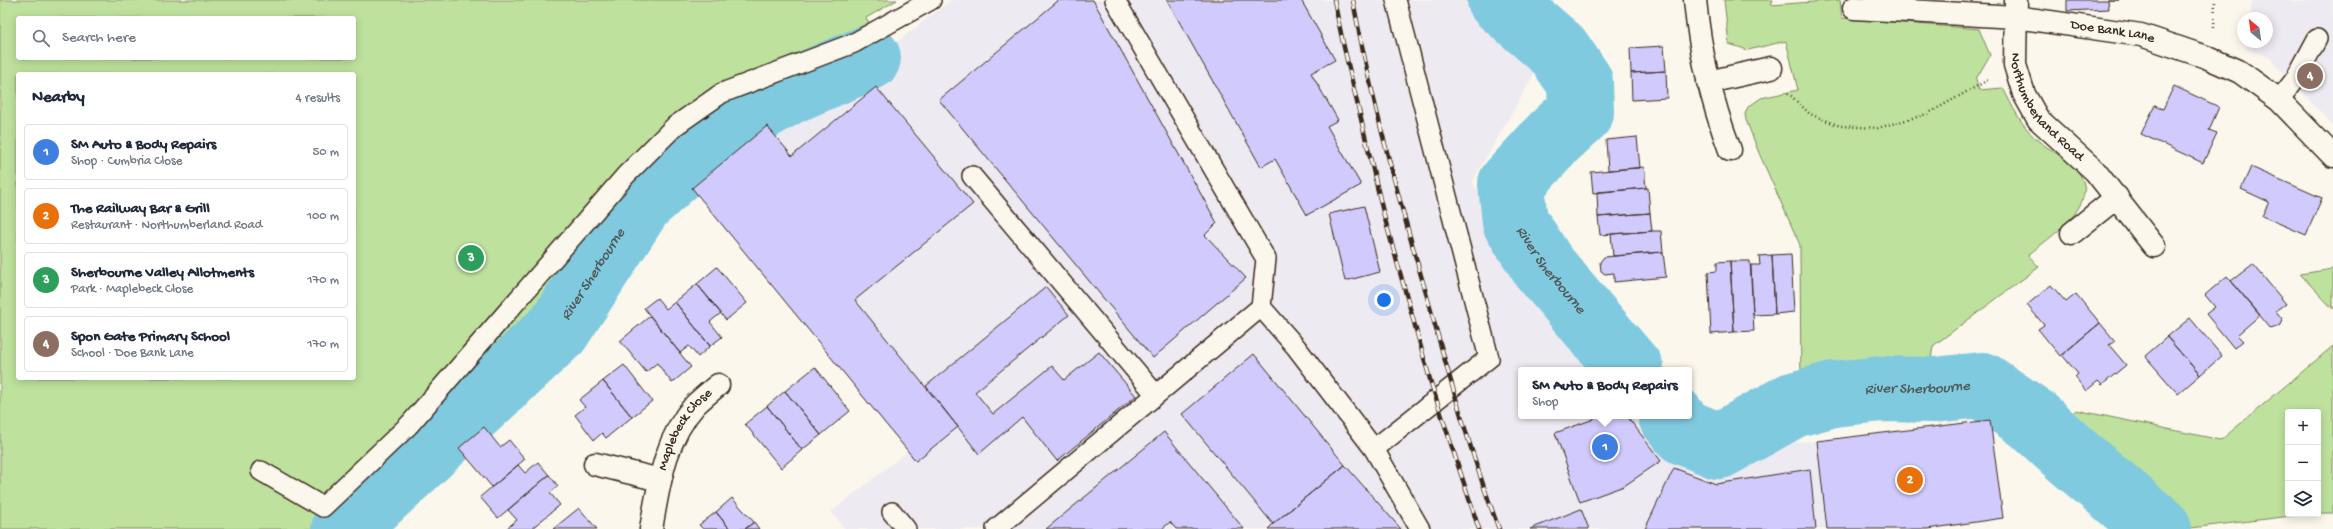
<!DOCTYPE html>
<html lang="en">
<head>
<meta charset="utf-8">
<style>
	body { margin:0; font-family:"Gochi Hand",sans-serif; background:#f6f6f7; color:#1f2937 }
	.controls { position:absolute; right:12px; bottom:12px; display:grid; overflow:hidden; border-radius:4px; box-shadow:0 2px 10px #0003 }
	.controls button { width:36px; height:36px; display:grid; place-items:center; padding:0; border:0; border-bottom:1px solid #e0e1e3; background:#fff; color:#1f2937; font:20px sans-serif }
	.compass { position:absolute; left:2237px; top:12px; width:36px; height:36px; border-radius:50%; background:#fff; box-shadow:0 2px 10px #0003; rotate:331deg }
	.you { position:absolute; left:1384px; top:300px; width:14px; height:14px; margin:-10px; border:3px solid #fff; border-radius:50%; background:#1a73e8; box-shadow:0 0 0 6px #1a73e833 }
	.badge { display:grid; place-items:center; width:26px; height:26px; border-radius:50%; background:#3b2a1e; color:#fff; font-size:13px; font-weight:700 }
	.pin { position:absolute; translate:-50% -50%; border:2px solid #fff; box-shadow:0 1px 4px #0006 }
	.popup { position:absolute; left:1518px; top:367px; width:174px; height:52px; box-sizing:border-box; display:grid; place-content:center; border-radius:4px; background:#fff; filter:drop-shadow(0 1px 3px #0005); font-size:13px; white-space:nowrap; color:#747a83 }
	.popup b { font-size:15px; color:#1f2937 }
	.popup::after { content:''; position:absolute; left:50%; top:100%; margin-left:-8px; border:8px solid transparent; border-top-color:#fff }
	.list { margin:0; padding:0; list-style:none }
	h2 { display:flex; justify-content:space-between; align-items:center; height:52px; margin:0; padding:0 16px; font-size:17px }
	h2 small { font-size:13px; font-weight:400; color:#747a83 }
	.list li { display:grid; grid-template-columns:26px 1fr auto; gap:12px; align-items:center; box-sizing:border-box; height:56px; margin:0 8px 8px; padding:0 8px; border:1px solid #e0e1e3; border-radius:4px }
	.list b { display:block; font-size:15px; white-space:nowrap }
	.list p { margin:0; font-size:13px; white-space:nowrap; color:#747a83 }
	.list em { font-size:13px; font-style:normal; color:#747a83 }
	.icon { flex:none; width:22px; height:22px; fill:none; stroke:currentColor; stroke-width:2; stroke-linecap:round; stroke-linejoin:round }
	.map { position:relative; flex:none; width:2333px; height:529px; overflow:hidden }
	.search { position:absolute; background:#fff; box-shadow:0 2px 10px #0003; left:16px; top:16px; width:340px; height:44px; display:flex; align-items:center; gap:10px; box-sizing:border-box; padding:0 14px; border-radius:4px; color:#747a83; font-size:15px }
	.panel { position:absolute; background:#fff; box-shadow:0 2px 10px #0003; left:16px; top:72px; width:340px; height:308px; border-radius:4px }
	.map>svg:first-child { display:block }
	.built { fill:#eeeaf1 }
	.green { fill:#bee29d; stroke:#7c865e; fill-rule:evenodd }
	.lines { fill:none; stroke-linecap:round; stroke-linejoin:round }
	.river { stroke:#80cae0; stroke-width:66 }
	.building { fill:#d1cafd; stroke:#3b2a1e }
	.service-casing { stroke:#3b2a1e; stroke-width:22 }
	.minor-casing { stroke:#3b2a1e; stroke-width:25 }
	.path { stroke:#3b2a1e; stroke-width:2.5; stroke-dasharray:1 3; stroke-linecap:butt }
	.service { stroke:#fbf7ec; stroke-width:19 }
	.minor { stroke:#fbf7ec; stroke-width:22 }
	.rail-casing { stroke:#3b2a1e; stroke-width:4.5 }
	.rail { stroke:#fbf7ec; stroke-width:3; stroke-dasharray:9; stroke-linecap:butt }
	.labels { text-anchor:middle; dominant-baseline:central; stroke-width:3; stroke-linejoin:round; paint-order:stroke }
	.street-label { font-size:14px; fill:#3b2a1e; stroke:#fbf7ec }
	.water-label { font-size:15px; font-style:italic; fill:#505a58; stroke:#fbf7ec }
</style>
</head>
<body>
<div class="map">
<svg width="2333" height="529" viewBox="0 0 2333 529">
	<rect width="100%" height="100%" fill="#fbf7ec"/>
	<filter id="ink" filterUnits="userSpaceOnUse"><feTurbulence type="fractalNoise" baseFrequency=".025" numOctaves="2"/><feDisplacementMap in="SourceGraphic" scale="8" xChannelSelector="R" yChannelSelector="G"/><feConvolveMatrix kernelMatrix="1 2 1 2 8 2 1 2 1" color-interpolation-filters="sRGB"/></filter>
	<g filter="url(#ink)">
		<path class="built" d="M951,0H1467L1540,64L1472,182L1602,370H1521V416H1634L1658,451L1817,441L1827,529H845L831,512L908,451L692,188L680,177L748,119L869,64Z
			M2252,0H2333V126L2270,58L2246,48L2247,42H2267V18H2250Z"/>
		<path class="green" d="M0,0H897L866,18L881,40L767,94L699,135L630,196L548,320L487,375L328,529H0ZM18,18H354V58H18ZM18,74H354V378H18Z
			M1724,0H1773L1771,5L1840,0L1842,18L1979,29L1990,55L1976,79L1979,90L2003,88C2012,106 2021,125 2036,139C2049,150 2069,159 2079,173C2101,205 2049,238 2028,255L2039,267L1933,346L1928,381L1869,379L1801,393L1800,245L1759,153L1746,120L1745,114L1748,107L1761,98L1798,90L1786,41L1748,50L1729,44Z
			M2333,269V309L2300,274Z
			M2333,346V513H2318V412H2288V514H2308L2191,528L2060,425L2076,410L2221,440Z"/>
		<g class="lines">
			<g class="river">
				<path id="s1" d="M1500,0L1558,50L1580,82L1581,112L1554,137L1511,184L1515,222L1543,266L1631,370"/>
				<path id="s2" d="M1671,416L1684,432L1719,446L1793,405L1833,394L1882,389L1934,390L1982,385L2032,419L2071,455L2159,529"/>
				<path id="s3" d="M344,529L558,330L640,203L718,132L788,92L868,58"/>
			</g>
		</g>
		<path class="building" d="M1059,0H1093L1217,223L1205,235L1246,278L1153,358L939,100Z
			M1167,0H1301L1335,60L1311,73L1338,120L1327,126L1361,185L1307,215L1275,159L1261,167Z
			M2067,0H2119H2108L2109,9L2067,11Z
			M1664,46L1666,71L1631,73L1630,48Z
			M1666,71L1667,98L1632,100L1631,73Z
			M2174,86L2219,107L2209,130L2217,133L2203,163L2141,134L2155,105L2163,109Z
			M876,87L973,204L855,300L958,427L916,461L692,188L767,126L792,156Z
			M1637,137L1640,168L1608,170L1606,140Z
			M1644,167L1646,188L1593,193L1591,172Z
			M2251,167L2322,198L2306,235L2262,216L2269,202L2241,189Z
			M1646,188H1648L1650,213L1598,217L1597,192Z
			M1364,206L1380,272L1345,281L1329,214Z
			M1650,213L1652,231L1600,235L1598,217Z
			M1652,231H1661L1663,252L1613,256L1611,234Z
			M1663,252L1666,277L1614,282V273L1605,274L1601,271L1600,262L1604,257Z
			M1791,254L1794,312L1775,314L1772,255Z
			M1772,255L1775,314L1753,315L1751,265H1760L1759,256Z
			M1730,261L1734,332L1711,334L1708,272L1717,271V262Z
			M1730,261H1750L1754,331L1734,332Z
			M2253,264L2286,304L2276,311L2282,319L2280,325L2276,327L2271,329L2231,281Z
			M717,267L747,303L726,320L697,284Z
			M2227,276L2260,315L2237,335L2243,341L2234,348L2206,314L2215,307L2205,295Z
			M697,284L721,313L710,322L722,337L710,346L675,302Z
			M2051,285L2066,302L2076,294L2100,323L2060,356L2038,329L2044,325L2027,305Z
			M1046,287L1069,315L975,392L993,414L1052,366L1064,380L1099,352L1136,396L1057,461L1022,417L979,454L926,386Z
			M657,298L666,309L675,302L710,346L698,357L689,346L680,353L644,308Z
			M650,316L691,367L672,383L657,363L646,372L620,341Z
			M2190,318L2222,356L2200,375L2167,337Z
			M2100,323L2115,341L2109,345L2126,365L2102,385L2098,381L2086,391L2075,377L2078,374L2062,355Z
			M2167,337L2200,375L2178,394L2145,356Z
			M1254,354L1345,465L1273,524L1182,414Z
			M624,365L652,401L632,417L603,381Z
			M815,367L850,411L821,435L785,391Z
			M603,381L632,417L606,438L602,433L594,440L575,415L585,407L579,400Z
			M785,391L821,435L802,450L767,406Z
			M767,406L802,450L781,468L745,424Z
			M1593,416H1627L1661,461L1624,486L1580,502L1555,433L1594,419Z
			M1990,420L2003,518L1927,529H1827L1817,441Z
			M484,427L500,447L509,440L525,459L492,487L459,448Z
			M1164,432L1244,529H1176L1170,522L1162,529H1046Z
			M538,462L549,475L498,518L480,497L518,465L525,473Z
			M1345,465L1401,529H1268L1273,524Z
			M1674,468L1716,484L1810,469L1816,529H1645Z
			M549,475L558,486L550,493L560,505L531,529H506L517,520L508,510Z
			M732,498L754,522L745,529H730L716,512Z
			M579,508L597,529H553Z
			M1581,509L1589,529H1530Z
			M716,512L730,529H703L699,525Z
			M754,522L759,529H745Z"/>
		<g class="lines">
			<g class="service-casing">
				<path id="service" d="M2279,100L2296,78L2317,39
					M972,176L1156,395
					M1261,307L1296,347L1374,449L1420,529
					M1374,449L1489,358L1396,0
					M261,471L323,507L409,425L626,175L675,126L722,93L854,43L931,0
					M892,512L906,529
					M996,529L1261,307L1266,259L1115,0"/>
			</g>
			<g class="minor-casing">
				<g id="minor">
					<path d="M1695,0C1700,54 1711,100 1730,150"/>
					<path id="s4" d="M2016,0L2015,65L2024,94L2038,119L2095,171L2154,246"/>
					<path id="s5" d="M1854,8L2016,17L2141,35L2206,57L2240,72L2279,100L2333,156"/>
					<path d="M1708,82L1771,68"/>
					<path d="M2072,233L2117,197"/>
					<path d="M595,464L660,480"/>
					<path id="s6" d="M651,529C659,485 664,440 695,405C702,398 711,391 718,385"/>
				</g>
			</g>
			<path class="path" d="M2214,27L2215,0
				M1788,93L1810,114L1840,126L1878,128L1927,114L1988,80"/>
			<use href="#service" class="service"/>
			<use href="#minor" class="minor"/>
			<g class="rail-casing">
				<path id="rail" d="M1334,0L1343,43L1383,212L1431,383L1479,529
					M1353,0C1371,99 1398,196 1426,293C1448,372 1470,452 1499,529"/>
			</g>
			<use href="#rail" class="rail"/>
		</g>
	</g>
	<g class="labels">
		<g class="street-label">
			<text stroke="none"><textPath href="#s5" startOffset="260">Doe Bank Lane</textPath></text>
			<text stroke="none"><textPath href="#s4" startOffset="118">Northumberland Road</textPath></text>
			<text stroke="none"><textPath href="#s6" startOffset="107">Maplebeck Close</textPath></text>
		</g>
		<g class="water-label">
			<text stroke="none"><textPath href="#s1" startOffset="344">River Sherbourne</textPath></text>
			<text stroke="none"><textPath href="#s3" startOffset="358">River Sherbourne</textPath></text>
			<text stroke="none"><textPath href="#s2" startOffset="269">River Sherbourne</textPath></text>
		</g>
	</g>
</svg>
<div class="controls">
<button>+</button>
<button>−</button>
<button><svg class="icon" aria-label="layers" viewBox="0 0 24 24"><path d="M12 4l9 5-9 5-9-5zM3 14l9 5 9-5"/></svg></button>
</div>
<svg class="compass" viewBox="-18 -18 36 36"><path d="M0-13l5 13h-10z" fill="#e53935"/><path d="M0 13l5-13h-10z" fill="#747a83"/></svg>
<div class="you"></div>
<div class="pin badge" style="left:1605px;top:447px;background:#3f7fe0">1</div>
<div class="popup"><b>SM Auto &amp; Body Repairs</b>Shop</div>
<div class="pin badge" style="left:1910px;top:480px;background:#e8710a">2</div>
<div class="pin badge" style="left:471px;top:258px;background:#2e9e5b">3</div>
<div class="pin badge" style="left:2310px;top:76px;background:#8d6e63">4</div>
<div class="search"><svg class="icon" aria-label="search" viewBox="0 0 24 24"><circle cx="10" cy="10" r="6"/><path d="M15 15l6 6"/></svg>Search here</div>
<section class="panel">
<h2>Nearby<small>4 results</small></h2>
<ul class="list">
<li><span class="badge" style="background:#3f7fe0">1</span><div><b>SM Auto &amp; Body Repairs</b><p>Shop · Cumbria Close</p></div><em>50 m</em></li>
<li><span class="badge" style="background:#e8710a">2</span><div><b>The Railway Bar &amp; Grill</b><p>Restaurant · Northumberland Road</p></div><em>100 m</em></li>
<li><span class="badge" style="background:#2e9e5b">3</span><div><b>Sherbourne Valley Allotments</b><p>Park · Maplebeck Close</p></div><em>170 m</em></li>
<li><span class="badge" style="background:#8d6e63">4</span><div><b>Spon Gate Primary School</b><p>School · Doe Bank Lane</p></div><em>170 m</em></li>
</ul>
</section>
</div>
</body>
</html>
